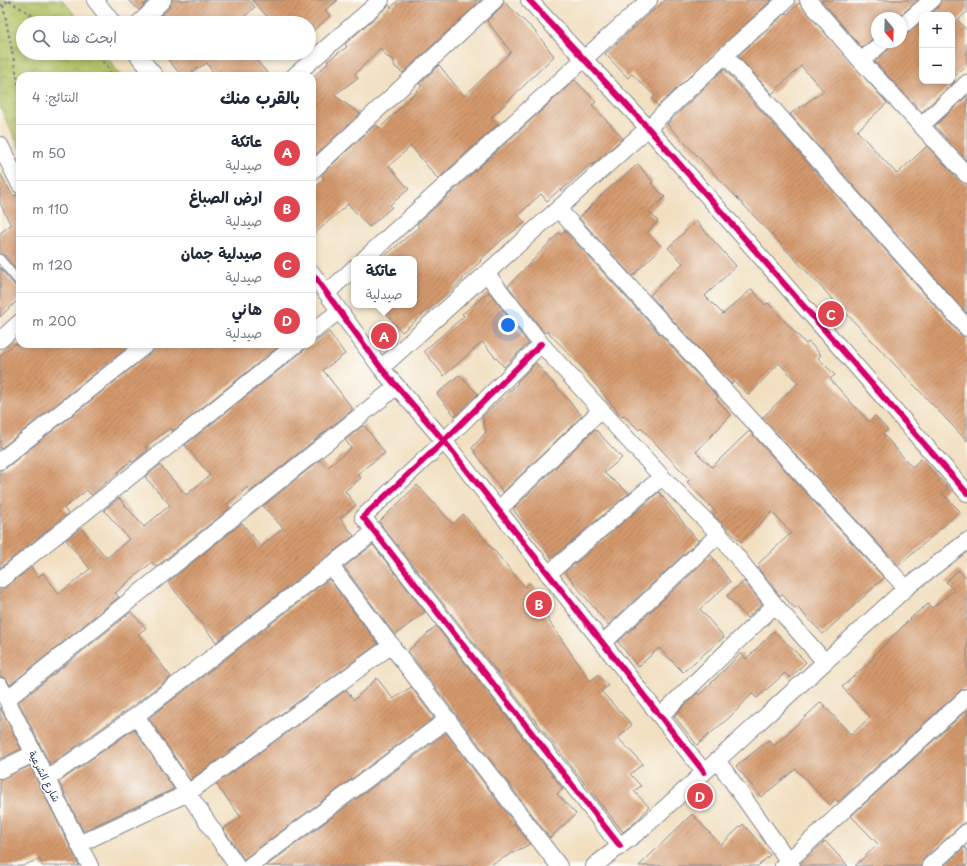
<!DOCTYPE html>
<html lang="ar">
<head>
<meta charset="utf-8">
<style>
	body { margin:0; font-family:"Playpen Sans","Playpen Sans Arabic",sans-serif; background:#f2f2f3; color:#1f2937; direction:rtl }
	.controls { position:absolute; right:12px; top:12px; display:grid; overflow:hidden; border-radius:8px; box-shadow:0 2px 6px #0003 }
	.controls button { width:36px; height:36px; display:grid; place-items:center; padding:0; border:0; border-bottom:1px solid #e0e1e3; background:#fff; color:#1f2937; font:20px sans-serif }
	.compass { position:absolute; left:871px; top:12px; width:36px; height:36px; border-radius:50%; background:#fff; box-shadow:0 2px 6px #0003; rotate:161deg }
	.you { position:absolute; left:508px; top:325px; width:14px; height:14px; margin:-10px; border:3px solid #fff; border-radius:50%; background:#1a73e8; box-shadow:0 0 0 6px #1a73e833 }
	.badge { display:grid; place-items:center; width:26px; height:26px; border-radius:50%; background:#1f6fb2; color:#fff; font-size:13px; font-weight:700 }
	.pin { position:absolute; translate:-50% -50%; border:2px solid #fff; box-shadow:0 1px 4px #0006 }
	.popup { position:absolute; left:351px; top:256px; width:66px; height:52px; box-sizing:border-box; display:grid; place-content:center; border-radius:8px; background:#fff; filter:drop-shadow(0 1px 3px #0005); font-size:13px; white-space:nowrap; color:#747a83 }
	.popup b { font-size:15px; color:#1f2937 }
	.popup::after { content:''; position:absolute; left:50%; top:100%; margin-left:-8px; border:8px solid transparent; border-top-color:#fff }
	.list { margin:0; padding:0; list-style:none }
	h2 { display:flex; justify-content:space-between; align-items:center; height:52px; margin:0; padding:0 16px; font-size:17px }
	h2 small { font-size:13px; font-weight:400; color:#747a83 }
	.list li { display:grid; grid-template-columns:26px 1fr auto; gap:12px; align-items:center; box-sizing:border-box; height:56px; padding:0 16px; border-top:1px solid #e0e1e3 }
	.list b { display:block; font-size:15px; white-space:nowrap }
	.list p { margin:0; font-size:13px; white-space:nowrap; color:#747a83 }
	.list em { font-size:13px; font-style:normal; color:#747a83 }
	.icon { flex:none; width:22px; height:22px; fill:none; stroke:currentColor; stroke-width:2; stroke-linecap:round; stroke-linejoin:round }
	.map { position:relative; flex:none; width:967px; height:866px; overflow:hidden; direction:ltr }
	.search { position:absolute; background:#fff; box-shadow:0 2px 6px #0003; left:16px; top:16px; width:300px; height:44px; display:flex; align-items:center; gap:10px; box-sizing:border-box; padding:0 14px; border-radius:22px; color:#747a83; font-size:15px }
	.panel { position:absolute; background:#fff; box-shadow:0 2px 6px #0003; left:16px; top:72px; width:300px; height:276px; border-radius:12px; direction:rtl }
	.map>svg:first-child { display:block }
	.park { fill:url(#park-crowns); stroke:#667861 }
	.building { fill:url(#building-hatch) }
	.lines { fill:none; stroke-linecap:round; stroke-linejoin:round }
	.service-casing { stroke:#86878f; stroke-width:10 }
	.minor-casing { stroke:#86878f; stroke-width:18 }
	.path { stroke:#86878f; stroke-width:2.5; stroke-dasharray:3 3; stroke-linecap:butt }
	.service { stroke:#fff; stroke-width:8 }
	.minor { stroke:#fff; stroke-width:16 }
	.cycleway-casing { stroke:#fdfcf7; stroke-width:8 }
	.cycleway { stroke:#d6006c; stroke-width:6 }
	.labels { text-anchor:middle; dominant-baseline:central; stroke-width:3; stroke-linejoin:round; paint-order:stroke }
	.street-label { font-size:10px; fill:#1b2f5e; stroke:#fdfcf7 }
</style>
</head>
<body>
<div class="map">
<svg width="967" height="866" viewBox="0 0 967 866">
	<defs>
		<pattern id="park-crowns" width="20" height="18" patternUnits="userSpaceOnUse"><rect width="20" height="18" fill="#b2c164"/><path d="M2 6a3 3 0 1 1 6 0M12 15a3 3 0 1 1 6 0" fill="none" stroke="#909d56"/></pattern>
		<pattern id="building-hatch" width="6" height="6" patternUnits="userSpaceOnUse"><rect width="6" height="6" fill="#d4996d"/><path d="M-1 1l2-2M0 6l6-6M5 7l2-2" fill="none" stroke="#ab7d5d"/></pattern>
	</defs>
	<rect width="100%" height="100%" fill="#fdfcf7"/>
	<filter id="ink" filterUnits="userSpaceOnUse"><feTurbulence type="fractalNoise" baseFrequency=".025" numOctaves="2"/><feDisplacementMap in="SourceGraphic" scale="8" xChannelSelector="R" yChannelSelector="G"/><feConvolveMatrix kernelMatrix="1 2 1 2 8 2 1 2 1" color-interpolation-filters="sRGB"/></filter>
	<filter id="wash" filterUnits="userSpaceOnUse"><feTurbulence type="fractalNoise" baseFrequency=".012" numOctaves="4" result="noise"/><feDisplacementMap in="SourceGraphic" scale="16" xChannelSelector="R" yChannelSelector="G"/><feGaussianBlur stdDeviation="0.9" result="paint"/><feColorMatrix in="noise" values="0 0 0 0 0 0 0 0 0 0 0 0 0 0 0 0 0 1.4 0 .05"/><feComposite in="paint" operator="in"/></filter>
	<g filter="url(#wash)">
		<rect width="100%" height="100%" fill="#f1dfc0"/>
		<path class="park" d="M0,0H63L81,23H23V53H104L121,76H20V149L0,107Z"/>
		<g id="blocks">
			<path class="building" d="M128,0H149L139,10Z
				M172,0H249L255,7L238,23H153L170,7Z
				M252,0H338L325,10L330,16L309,35V23H273Z
				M398,0H481L403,73L395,67L393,59L387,57L380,48L355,74L358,78L334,95L360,114L316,155L312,153V78L328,63L327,61L347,47L345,44L389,5L391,8Z
				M665,0H772L658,106L652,99L655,96L632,74L628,78L605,54Z
				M821,0H918L897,18H877V35L862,48Z
				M941,0H967V12L958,20L967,31V65L952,78V15H929L938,7Z
				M504,2L534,30L554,56L491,118L498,124L438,179L411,146L389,166L409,189L390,205L392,207L369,227L348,204L312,236V191L324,179L322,174L375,125L380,128L422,86L419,84L439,65L464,96L511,52L487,21L501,7Z
				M799,3L887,103L857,131L897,174L927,146L960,181L967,184V314L790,114L824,91L801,66L772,94L738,56L786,13L787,14Z
				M922,21V81H955L922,112L875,62L889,49L892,42H901V36L907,34Z
				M162,53H250L270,76H215L207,63L193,71L190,76H182Z
				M724,69L960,334L967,337V441L667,124Z
				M575,80L596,102L592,105L623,138L592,165L591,164L561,191L560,189L547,201L541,194L518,215L525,223L504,238L480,260L481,261L462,279L463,280L402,332L379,305H414V259H381L419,227L417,224Z
				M967,96V161L935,126Z
				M638,164L653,182L651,183L665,197L649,212L658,221L647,232L662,247L632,276L579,218L606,191Z
				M0,173L13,196L20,194V274L4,255L0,254V233L11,225L0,203Z
				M696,221L736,266L705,296L723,314L752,289L765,305L768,303L806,344L809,342L821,355L818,358L835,375L830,379L869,422L875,416L888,430L883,434L912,467L921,459L948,487L942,493L960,511L901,564L898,565L762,418L798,383L779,363L749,395L734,381L731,384L650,295L683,263L668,248Z
				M565,231L718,397L716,399L731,415L696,452L712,467L749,431L884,578L823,634L797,607L795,609L782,594L780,596L758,568L760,566L758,564L791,533L772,512L741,542L713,515L716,512L687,482L690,480L641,428L639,430L624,415L622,417L579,364L547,331L545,333L508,286L559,233L561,235Z
				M0,268L16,287L20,288V298L0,317Z
				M489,292L528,343L504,367L482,342L444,376L424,351L464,316L462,314Z
				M329,332L345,354L323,370L352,408V410L250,492L247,487L227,504L230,508L156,567L152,562L115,593L119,597L10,685L6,678L0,677V589L6,587L31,567L38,577L43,573L59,594L90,569L66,540L81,528L107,558L129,539L104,510L119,498L144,527L146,525L170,505L145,477L160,465L186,495L210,475L185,445L303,351L306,344H312Z
				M14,344H123L127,348L0,449V356Z
				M156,344H282L173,431L170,428L145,447L148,450L133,462L131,461L91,495L87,490L64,508L68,514L0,568V470L6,468L153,351Z
				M536,363L582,416L503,492L472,448L486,432L482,417L518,383L517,382Z
				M459,375L478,394L455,416L437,394Z
				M364,425L385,453L357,474L361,478L345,491L356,505L340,518L354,536L216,642L168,582L242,523L261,547L283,528L263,506L320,460L327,468L351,448L345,440Z
				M594,430L597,431L622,458L604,473L629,493L552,558L514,511V508Z
				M417,485L453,524L463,514L525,587L530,583L542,597L536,602L590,681L598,675L608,686L601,691L632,725L618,738L643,764L630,774L641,786L634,791L649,807L636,822L623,832L379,522Z
				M659,492L698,541L608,625L565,572Z
				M373,545L425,612L395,635L344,567Z
				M711,555L730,582L700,609L724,637L683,672L659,648L638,667L618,642Z
				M958,570L967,578V688L961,690L838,802L835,799L830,805L796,769L761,797L736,766L769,740L774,746L821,702L851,735L870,717L842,687L874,658L873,656L913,616L928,604L932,608L954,590L946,582Z
				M329,579L378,644L190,780L149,718Z
				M744,581L762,604L747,618L727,596Z
				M131,612L146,628L138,634L171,677L130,708L50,765L19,702Z
				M436,626L563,789L557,794L576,814L550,838L408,651Z
				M774,631L806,662L790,678L785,673L757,698L752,694L731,716L697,745L674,716L697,693L699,695L741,653L746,659Z
				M377,678L393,699L411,687L434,718L244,859L223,829L241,817L216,784L346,690L354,700Z
				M0,707L21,749L0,759Z
				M967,710V820L924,859L921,866H855L878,844L851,816Z
				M134,729L174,789L83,831L59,782Z
				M446,733L530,844L488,866H266Z
				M30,766L76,859L79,866H42L40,859L22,866H0V779Z
				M692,814L721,845L743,824L770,855L758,866H639Z
				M825,841L848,866H801V863Z
				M965,847L967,850V866H944Z"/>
		</g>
	</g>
	<g filter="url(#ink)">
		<use href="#blocks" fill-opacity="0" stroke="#86878f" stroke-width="1"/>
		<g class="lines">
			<g class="service-casing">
				<path id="service" d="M0,259L20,283"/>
			</g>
			<g class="minor-casing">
				<path id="minor" d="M95,0L113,23
					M529,0L648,128L967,493
					M808,0L861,61L967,175
					M139,23L163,0
					M901,27L932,0
					M136,53L155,76
					M725,55L967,328
					M861,61L883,42
					M294,76L381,0
					M922,125L967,83
					M0,145L20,185
					M312,171L495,0
					M558,209L906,588
					M364,259L649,0
					M312,273L381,368L444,441L704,772
					M487,274L541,344L662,477L719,534L775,605L825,662
					M327,293L354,268
					M312,332L339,311
					M0,340L20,322
					M541,344L444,441L363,517L620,846
					M381,368L648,128L725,55L786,0
					M0,461L147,344
					M498,510L601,410
					M330,565L559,866
					M548,574L662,477
					M0,580L297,344
					M603,643L719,534
					M0,686L90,866
					M7,699L396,387
					M136,716L237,866
					M660,716L775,605
					M717,760L792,866
					M0,770L33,754
					M47,779L136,716L374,532
					M79,844L188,793L392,645
					M250,866L448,719
					M594,866L642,829L906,588L967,541
					M783,866L967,697
					M930,866L967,832"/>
			</g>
			<path class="path" d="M9,1L45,23
				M3,5L20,92
				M0,6L10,0
				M94,53L107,66L112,76"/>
			<use href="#service" class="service"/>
			<use href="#minor" class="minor"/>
			<g class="cycleway-casing">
				<path id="cycleway" d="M529,0L648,128L967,493
					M312,273L381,368L444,441L704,772
					M541,344L444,441L363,517L620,846"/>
			</g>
			<use href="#cycleway" class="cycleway"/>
		</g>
	</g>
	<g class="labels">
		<g class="street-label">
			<text transform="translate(45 776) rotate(63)">شارع الشرعية</text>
		</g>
	</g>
</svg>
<div class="controls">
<button>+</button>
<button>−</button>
</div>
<svg class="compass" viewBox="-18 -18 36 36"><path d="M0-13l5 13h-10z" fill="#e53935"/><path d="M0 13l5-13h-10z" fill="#747a83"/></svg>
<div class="you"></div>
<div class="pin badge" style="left:384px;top:336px;background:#e0444e">A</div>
<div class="popup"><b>عاتكة</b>صيدلية</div>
<div class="pin badge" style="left:539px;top:604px;background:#e0444e">B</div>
<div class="pin badge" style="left:831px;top:314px;background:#e0444e">C</div>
<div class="pin badge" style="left:700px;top:796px;background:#e0444e">D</div>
<div class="search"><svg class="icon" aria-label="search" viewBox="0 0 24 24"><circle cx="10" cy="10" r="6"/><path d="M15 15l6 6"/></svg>ابحث هنا</div>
<section class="panel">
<h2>بالقرب منك<small>النتائج: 4</small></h2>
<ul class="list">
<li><span class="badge" style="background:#e0444e">A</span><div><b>عاتكة</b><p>صيدلية</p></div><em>50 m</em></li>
<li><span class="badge" style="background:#e0444e">B</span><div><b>ارض الصباغ</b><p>صيدلية</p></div><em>110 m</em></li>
<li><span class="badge" style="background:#e0444e">C</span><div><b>صيدلية جمان</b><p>صيدلية</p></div><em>120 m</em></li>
<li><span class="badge" style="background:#e0444e">D</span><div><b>هاني</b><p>صيدلية</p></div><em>200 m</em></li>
</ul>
</section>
</div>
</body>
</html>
